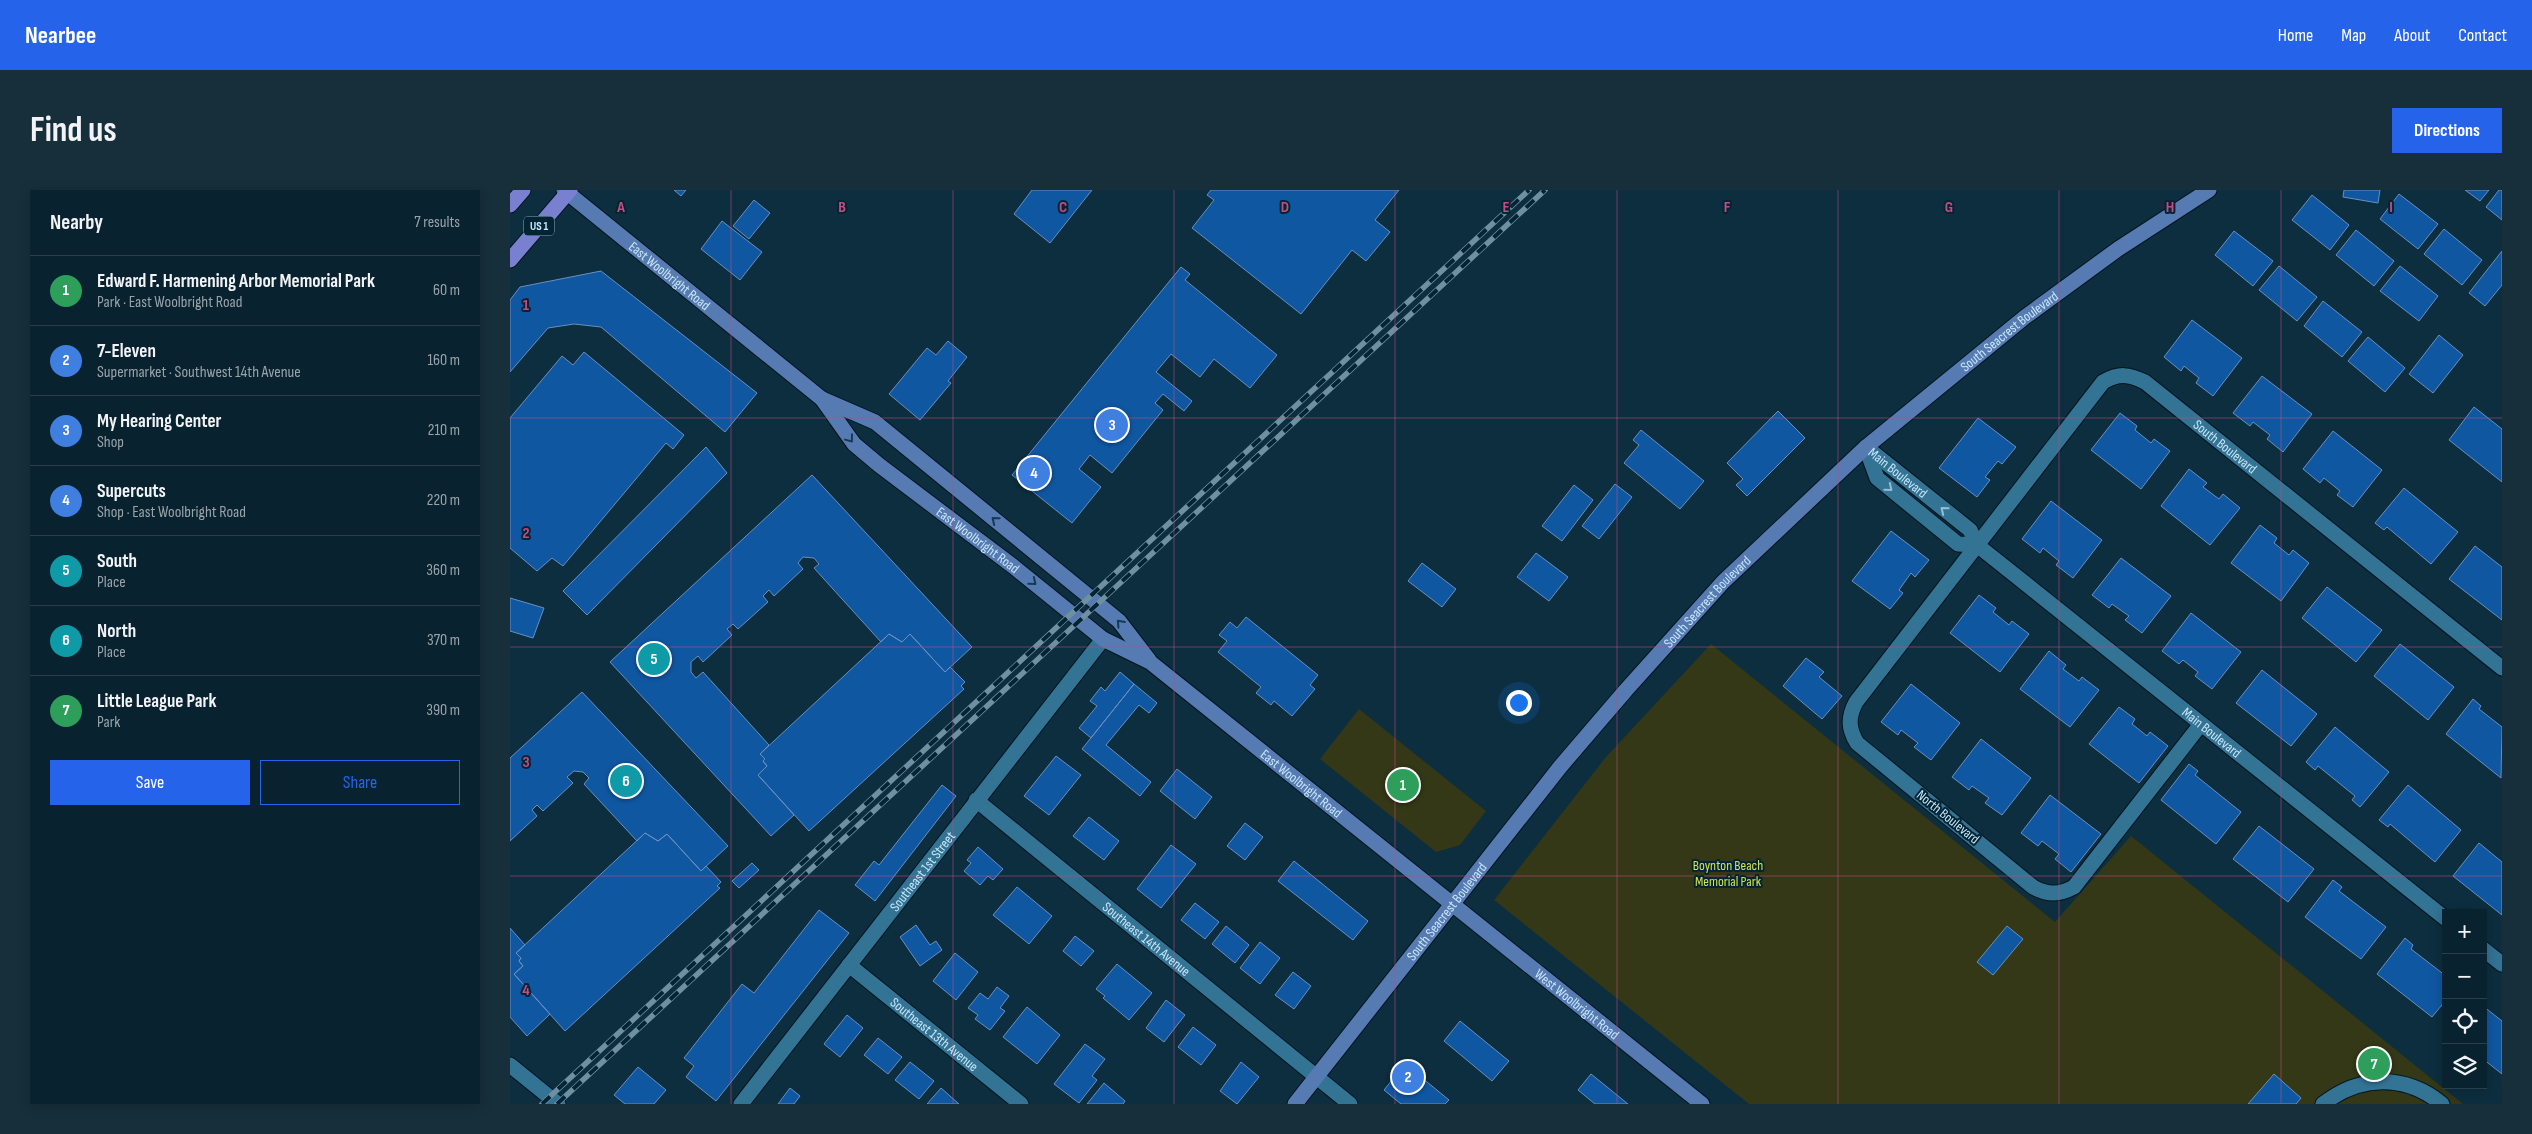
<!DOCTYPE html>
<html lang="en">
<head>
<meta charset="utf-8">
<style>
	body { margin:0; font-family:"Sofia Sans Condensed",sans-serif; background:#172f3b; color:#f1f3f6 }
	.controls { position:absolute; right:15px; bottom:15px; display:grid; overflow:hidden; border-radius:0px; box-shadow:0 2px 12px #0003 }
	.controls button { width:45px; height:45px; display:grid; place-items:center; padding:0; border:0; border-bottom:1px solid #293f4b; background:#09222f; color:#f1f3f6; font:25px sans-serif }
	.you { position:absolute; left:1008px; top:512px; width:18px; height:18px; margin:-12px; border:4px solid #fff; border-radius:50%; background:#1a73e8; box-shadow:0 0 0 8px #1a73e833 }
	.badge { display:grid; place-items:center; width:32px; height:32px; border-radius:50%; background:#2563eb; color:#fff; font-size:16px; font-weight:700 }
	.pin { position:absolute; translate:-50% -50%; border:2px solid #fff; box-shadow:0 1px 5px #0006 }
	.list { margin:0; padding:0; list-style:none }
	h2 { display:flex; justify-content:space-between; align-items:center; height:65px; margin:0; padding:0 20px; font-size:21px }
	h2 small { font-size:16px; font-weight:400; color:#99a4aa }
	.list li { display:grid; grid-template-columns:32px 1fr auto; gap:15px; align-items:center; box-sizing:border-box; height:70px; padding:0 20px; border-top:1px solid #293f4b }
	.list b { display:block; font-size:19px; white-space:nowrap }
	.list p { margin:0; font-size:16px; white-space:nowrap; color:#99a4aa }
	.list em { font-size:16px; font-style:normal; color:#99a4aa }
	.actions { display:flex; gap:10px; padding:15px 20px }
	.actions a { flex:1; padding:11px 0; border:1px solid #2563eb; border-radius:0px; text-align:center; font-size:18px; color:#2563eb }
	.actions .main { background:#2563eb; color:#fff }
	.icon { flex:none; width:28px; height:28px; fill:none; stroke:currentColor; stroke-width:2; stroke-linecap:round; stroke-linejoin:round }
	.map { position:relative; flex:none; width:1992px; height:914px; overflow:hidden; border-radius:0px }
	header { display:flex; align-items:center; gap:30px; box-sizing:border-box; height:70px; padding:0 25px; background:#2563eb; color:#fff }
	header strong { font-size:24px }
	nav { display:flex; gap:28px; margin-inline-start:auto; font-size:18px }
	.intro { display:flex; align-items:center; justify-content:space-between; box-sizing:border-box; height:120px; padding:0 30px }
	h1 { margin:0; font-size:35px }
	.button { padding:12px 22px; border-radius:0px; background:#2563eb; color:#fff; font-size:18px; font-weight:700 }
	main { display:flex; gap:30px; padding:0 30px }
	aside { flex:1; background:#09222f; border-radius:0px; box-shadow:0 2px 12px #0003 }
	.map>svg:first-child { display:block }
	.green { fill:#343817 }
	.building { fill:#1057a2; stroke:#6a8fbf }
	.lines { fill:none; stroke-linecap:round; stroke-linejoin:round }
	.street-casing { stroke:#031520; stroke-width:17 }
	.secondary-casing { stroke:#031520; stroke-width:17 }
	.primary-casing { stroke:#031520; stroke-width:17 }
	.street { stroke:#337394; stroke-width:15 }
	.secondary { stroke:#567ab2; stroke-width:15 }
	.primary { stroke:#7980d0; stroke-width:15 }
	.rail-casing { stroke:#6f90a1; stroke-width:5.5 }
	.rail { stroke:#022435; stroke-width:4; stroke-dasharray:11; stroke-linecap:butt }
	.oneway { stroke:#173a54 }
	.oneway2 { stroke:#94bed6 }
	.grid { fill:none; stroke:#c44c82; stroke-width:1; stroke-opacity:0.55 }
	.labels { text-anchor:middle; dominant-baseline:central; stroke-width:4; stroke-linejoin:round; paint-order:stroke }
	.shield { fill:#022435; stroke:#8dacbe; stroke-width:1 }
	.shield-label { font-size:12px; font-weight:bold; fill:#c8e7f9 }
	.street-label { font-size:14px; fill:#c8e7f9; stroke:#022435 }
	.park-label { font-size:14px; fill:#d5e34f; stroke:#022435 }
	.grid-label { font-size:16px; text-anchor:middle; font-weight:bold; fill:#c44c82; stroke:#022435; stroke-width:4; stroke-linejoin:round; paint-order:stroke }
</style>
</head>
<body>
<header>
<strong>Nearbee</strong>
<nav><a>Home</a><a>Map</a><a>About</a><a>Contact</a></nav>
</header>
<div class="intro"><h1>Find us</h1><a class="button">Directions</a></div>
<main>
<aside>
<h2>Nearby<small>7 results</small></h2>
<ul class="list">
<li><span class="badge" style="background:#2e9e5b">1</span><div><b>Edward F. Harmening Arbor Memorial Park</b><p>Park · East Woolbright Road</p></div><em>60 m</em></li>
<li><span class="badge" style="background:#3f7fe0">2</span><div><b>7-Eleven</b><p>Supermarket · Southwest 14th Avenue</p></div><em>160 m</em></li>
<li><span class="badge" style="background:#3f7fe0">3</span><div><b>My Hearing Center</b><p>Shop</p></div><em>210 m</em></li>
<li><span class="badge" style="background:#3f7fe0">4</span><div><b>Supercuts</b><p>Shop · East Woolbright Road</p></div><em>220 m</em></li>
<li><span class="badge" style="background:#0f9aa8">5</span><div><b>South</b><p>Place</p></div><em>360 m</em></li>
<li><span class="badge" style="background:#0f9aa8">6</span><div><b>North</b><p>Place</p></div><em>370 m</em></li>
<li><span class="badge" style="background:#2e9e5b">7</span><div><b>Little League Park</b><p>Park</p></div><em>390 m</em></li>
</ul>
<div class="actions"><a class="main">Save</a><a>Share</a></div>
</aside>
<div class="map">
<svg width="1992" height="914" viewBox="0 0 1992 914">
	<rect width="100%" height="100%" fill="#0c2e3f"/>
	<path class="green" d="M1201,454L1545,732L1621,646L1953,914H1239L984,710L1096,567Z
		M849,519L976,621L950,655L926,662L810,569Z"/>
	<path class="building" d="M164,0H176L171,6Z
		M522,0H582L540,53L504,24Z
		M701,0H889L865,30L880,42L856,71L842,60L791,124L682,38L704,10L697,5Z
		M1834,0H1870L1868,13L1833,7Z
		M1955,0H1979L1970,11Z
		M1989,0H1992V30L1976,17Z
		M1889,4L1928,34L1908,59L1870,29Z
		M1802,5L1839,35L1820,60L1782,30Z
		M244,10L260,23L239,49L223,36Z
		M212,31L252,62L230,90L191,59Z
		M1934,39L1972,70L1952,95L1914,64Z
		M1846,40L1884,71L1864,96L1826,65Z
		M1724,41L1763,71L1743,96L1705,65Z
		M1992,61V95L1975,116L1959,103Z
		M1769,76L1807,107L1787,131L1749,100Z
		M1890,76L1928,106L1909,131L1870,101Z
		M671,77L680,84L675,90L767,165L740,198L704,169L690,187L661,164L646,182L682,211L674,221L653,204L645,213L653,220L602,283L580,265L569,279L591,297L562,333L502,285Z
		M91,81L247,203L215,242L91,137L64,134L38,138L0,182V110L10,97Z
		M1813,111L1852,142L1832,167L1794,136Z
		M1682,130L1732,168L1703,206L1686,193L1689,188L1674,176L1671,181L1654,167Z
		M1929,145L1953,165L1923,203L1899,184Z
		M1858,147L1895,178L1875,202L1838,171Z
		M438,151L457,167L438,191L441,193L410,230L379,204L417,158L426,165Z
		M74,162L174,245L163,259L156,253L53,376L42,368L27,381L0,358V228L52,166L63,175Z
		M1752,186L1802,224L1773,262L1757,249L1760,245L1743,232L1740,236L1723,223Z
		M1964,217L1992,239V292L1939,250Z
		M1268,221L1295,248L1237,306L1226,295L1233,289L1217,273Z
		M1610,223L1627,236L1625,240L1641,253L1644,249L1660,261L1631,299L1581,260Z
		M1468,228L1506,257L1492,274L1488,271L1475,287L1480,290L1467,307L1429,278Z
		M1131,240L1194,291L1170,319L1114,273L1129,255L1123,250Z
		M1823,241L1872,280L1843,317L1827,305L1830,301L1814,288L1810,293L1793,279Z
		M196,257L217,283L77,425L53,401Z
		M1679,279L1697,293L1693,297L1709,309L1713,304L1730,318L1700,355L1651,316Z
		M302,285L462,457L435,482L400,444L392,452L379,444L371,452L304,378L309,374L304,368L293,367L288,373L293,379L264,406L259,400L253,406L258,412L228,439L223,434L217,439L222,445L193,472L188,466L181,472V482L186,488L193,482L259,555L250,564L255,569L253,571L257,576L248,585L284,625L261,646L100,472Z
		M1105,294L1122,307L1089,349L1072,336Z
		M1064,295L1083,310L1052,351L1032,336Z
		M1894,298L1948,342L1921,374L1877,337L1874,340L1865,333Z
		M1541,311L1592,350L1563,388L1546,375L1549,371L1533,358L1530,363L1512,349Z
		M1750,335L1767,348L1764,353L1779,365L1783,360L1799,373L1771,411L1721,373Z
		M1381,341L1419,370L1405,387L1401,383L1389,400L1393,403L1380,419L1342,391Z
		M1965,356L1992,377V430L1939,389Z
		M1026,363L1058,387L1039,411L1007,387Z
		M1611,368L1661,406L1632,443L1615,430L1619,426L1602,414L1599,418L1582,405Z
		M912,373L946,399L932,417L898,391Z
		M1817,397L1872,440L1846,472L1792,428Z
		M1469,405L1486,418L1483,422L1499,435L1502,431L1519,444L1490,482L1440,443Z
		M0,408L34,418L23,448L0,441Z
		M1681,423L1731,462L1702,499L1685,486L1688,482L1673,470L1669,474L1652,461Z
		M736,427L808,485L800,495L805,499L782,526L764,511L761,515L746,503L751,497L708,462L717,451L709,445L720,432L727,438Z
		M379,444L392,452L400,444L435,482L440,477L455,492L451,496L454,499L299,641L248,585L257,576L253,571L255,569L250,564Z
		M1890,454L1944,497L1918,530L1864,486Z
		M1539,461L1556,475L1553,479L1569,491L1572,487L1589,500L1560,537L1510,499Z
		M1296,468L1314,482L1309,487L1332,506L1312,529L1273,496Z
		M1752,480L1807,524L1781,556L1726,513Z
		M610,482L624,494L581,548L569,538L587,516L580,511L591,497L595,501Z
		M624,494L647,513L639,523L629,515L596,555L641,592L630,606L572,559Z
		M1401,494L1450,533L1421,570L1404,557L1408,553L1391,540L1388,545L1371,532Z
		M72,502L218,656L191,681L157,644L148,651L135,643L127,651L74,594L79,588L73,582L64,581L57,587L63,593L33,621L27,615L22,620L27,626L0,651V568Z
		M1963,509L1971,516L1969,519L1992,537L1991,588L1936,544Z
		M1609,517L1625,529L1622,534L1637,546L1640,542L1658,556L1629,593L1579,554Z
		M1825,537L1879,582L1850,617L1842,610L1845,606L1808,576L1805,580L1796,572Z
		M1471,549L1521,588L1492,625L1475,613L1479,608L1462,596L1459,600L1442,587Z
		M546,566L571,585L539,625L514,606Z
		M1679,574L1688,581L1685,585L1731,622L1706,654L1651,610Z
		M667,579L702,607L685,629L650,601Z
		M432,595L446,606L365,711L345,695L364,671L369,675Z
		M1898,595L1951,640L1925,672L1880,634L1878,637L1869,630Z
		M1540,605L1591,644L1561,682L1545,669L1549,664L1532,651L1528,656L1511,643Z
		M579,627L609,651L594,670L563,646Z
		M735,633L753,647L735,670L717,656Z
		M1749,636L1804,679L1778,712L1723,669Z
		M135,643L148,651L157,644L191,681L196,676L211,692L207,696L210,698L55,841L4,784L13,776L9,771L11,768L6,763Z
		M1969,653L1992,672V725L1943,686Z
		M661,655L686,674L651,718L627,699Z
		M468,657L493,679L483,690L478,686L470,695L454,681L461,673L457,670Z
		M784,671L858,731L843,750L768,691Z
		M242,673L249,680L229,698L222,691Z
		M1823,690L1832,697L1829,701L1876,737L1851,769L1795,727Z
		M507,697L542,726L519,754L483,725Z
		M685,713L709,732L695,749L671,730Z
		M309,720L339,743L206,911L176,887L184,876L174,868L232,794L244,803Z
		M406,735L420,755L426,751L432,760L410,776L390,747Z
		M716,736L739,755L725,773L702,754Z
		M1497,736L1513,749L1483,785L1467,772Z
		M0,738L15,755L6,763L11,768L9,771L13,776L4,784L40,824L17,846L0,827Z
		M565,746L584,761L571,776L553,761Z
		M1895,748L1903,755L1901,759L1936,786V810L1922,827L1867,784Z
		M750,752L770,768L750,794L730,778Z
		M445,763L468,782L446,810L423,791Z
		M607,774L642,803L619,830L593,808L595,806L586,799Z
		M783,782L801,796L784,819L765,805Z
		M487,797L499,806L490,818L495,821L480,840L465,829L468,825L458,818L470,803L478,809Z
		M656,810L675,825L654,852L636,838Z
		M1973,811L1976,813L1973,816L1992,831V884L1973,869Z
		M517,817L550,845L527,874L493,847Z
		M337,825L353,838L330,867L314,854Z
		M950,831L999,871L982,891L934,851Z
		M683,837L706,855L691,875L668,857Z
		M368,848L392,867L378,884L354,865Z
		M575,854L595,869L582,886L587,890L569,913L544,894Z
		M400,872L424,891L409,909L385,890Z
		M731,872L749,887L727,914L710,901Z
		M895,874L939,910L935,914H891L874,900Z
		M128,877L156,900L144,914H115L104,905Z
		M1081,884L1118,914H1085L1068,900Z
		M1764,884L1791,908L1786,914H1738Z
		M594,893L615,911L613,914H577Z
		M280,898L290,906L284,914H268Z
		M431,898L449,914H417Z"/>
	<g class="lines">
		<g class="street-casing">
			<g id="street">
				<path id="s1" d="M1356,257L1460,340L1467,355L1936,729"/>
				<path d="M1356,258L1367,288L1448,354L1467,355"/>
				<path id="s2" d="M1691,534L1564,697C1549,705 1538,705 1523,697L1347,553C1338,538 1338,527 1346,512L1593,192C1609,183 1619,184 1635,192L1992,478"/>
				<path id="s3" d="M466,610L840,914"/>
				<path d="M1973,759L1992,774"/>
				<path id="s4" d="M339,775L511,914"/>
				<path d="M0,875L48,914"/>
				<path id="s5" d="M231,914L593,449"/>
				<path d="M1813,914C1850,885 1895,884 1932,914"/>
			</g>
		</g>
		<g class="secondary-casing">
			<g id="secondary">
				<path id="s6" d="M54,0L312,209L365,232L609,431L639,470"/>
				<path id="s7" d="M312,209L344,254L369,275L504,377L593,449L640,472L1192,914"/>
				<path id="s8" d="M785,914L1050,577L1116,500L1213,392L1356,257L1515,127L1608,59L1699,0"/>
			</g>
		</g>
		<g class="primary-casing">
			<path id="primary" d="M0,15L13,0
				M0,70L60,0"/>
		</g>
		<use href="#street" class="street"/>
		<use href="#secondary" class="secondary"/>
		<use href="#primary" class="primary"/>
		<g class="rail-casing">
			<path id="rail" d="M32,914L1019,0
				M47,914L1035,0"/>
		</g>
		<use href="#rail" class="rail"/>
	</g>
	<defs><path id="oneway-chevron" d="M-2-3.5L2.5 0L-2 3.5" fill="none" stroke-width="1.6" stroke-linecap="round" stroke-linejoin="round" transform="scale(1.25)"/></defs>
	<g class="oneway">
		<use href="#oneway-chevron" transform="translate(340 249) rotate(53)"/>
		<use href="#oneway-chevron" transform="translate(485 330) rotate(-141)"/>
		<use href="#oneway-chevron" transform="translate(523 392) rotate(39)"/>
		<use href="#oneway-chevron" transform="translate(610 433) rotate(-132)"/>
	</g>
	<g class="oneway2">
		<use href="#oneway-chevron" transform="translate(1379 298) rotate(39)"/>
		<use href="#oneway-chevron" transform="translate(1434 320) rotate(-141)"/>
	</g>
	<path class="grid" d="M221,0V914M443,0V914M664,0V914M885,0V914M1107,0V914M1328,0V914M1549,0V914M1771,0V914M0,228H1992M0,457H1992M0,686H1992"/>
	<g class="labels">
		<rect class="shield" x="14" y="26.5" width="30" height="19" rx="4"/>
		<g class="shield-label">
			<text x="29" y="36">US 1</text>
		</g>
		<g class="street-label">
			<text stroke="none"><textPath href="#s6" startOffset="136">East Woolbright Road</textPath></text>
			<text stroke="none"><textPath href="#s8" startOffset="1056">South Seacrest Boulevard</textPath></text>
			<text stroke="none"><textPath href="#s2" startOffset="1072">South Boulevard</textPath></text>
			<text stroke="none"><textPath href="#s1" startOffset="41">Main Boulevard</textPath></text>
			<text stroke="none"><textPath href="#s7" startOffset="212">East Woolbright Road</textPath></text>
			<text stroke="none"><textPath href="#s8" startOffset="650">South Seacrest Boulevard</textPath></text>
			<text stroke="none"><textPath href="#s1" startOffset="450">Main Boulevard</textPath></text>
			<text stroke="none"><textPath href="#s7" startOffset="618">East Woolbright Road</textPath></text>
			<text transform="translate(1438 627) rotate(39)">North Boulevard</text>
			<text stroke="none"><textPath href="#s5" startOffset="295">Southeast 1st Street</textPath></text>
			<text stroke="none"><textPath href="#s8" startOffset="245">South Seacrest Boulevard</textPath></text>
			<text stroke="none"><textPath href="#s3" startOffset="220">Southeast 14th Avenue</textPath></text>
			<text stroke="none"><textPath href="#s7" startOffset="971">West Woolbright Road</textPath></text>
			<text stroke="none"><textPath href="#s4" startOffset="110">Southeast 13th Avenue</textPath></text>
		</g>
		<g class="park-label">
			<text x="1218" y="675">Boynton Beach<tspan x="1218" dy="16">Memorial Park</tspan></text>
		</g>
	</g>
	<g class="grid-label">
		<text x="111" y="22">A</text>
		<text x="332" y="22">B</text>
		<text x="553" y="22">C</text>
		<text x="775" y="22">D</text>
		<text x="996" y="22">E</text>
		<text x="1217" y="22">F</text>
		<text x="1439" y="22">G</text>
		<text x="1660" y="22">H</text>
		<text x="1881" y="22">I</text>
		<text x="16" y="120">1</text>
		<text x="16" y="348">2</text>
		<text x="16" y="577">3</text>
		<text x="16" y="805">4</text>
	</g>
</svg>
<div class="controls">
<button>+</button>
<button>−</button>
<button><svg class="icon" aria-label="locate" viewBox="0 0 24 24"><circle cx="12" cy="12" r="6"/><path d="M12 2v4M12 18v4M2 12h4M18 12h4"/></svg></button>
<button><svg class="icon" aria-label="layers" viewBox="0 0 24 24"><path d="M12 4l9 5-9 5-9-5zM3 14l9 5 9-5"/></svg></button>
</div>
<div class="you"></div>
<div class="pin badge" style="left:893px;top:595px;background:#2e9e5b">1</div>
<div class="pin badge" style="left:898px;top:887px;background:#3f7fe0">2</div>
<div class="pin badge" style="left:602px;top:235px;background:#3f7fe0">3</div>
<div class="pin badge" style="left:524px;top:283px;background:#3f7fe0">4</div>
<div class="pin badge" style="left:144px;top:469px;background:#0f9aa8">5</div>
<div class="pin badge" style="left:116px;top:591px;background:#0f9aa8">6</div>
<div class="pin badge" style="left:1864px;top:874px;background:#2e9e5b">7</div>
</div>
</main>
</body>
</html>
